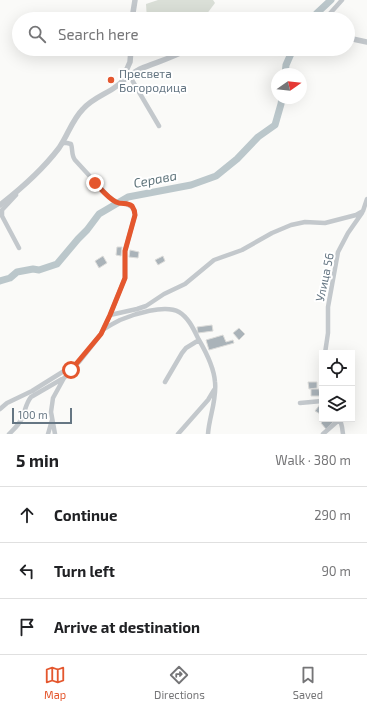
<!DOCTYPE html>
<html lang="en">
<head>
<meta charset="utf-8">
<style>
	body { margin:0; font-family:"Exo 2",sans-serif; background:#f2f2f2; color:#202124 }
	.controls { position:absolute; right:12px; bottom:12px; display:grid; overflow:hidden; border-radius:0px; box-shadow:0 4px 16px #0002 }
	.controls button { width:36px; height:36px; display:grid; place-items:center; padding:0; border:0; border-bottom:1px solid #e0e0e0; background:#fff; color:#202124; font:20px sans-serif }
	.compass { position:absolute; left:271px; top:68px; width:36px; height:36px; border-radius:50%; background:#fff; box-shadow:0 4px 16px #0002; rotate:76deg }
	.scale { position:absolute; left:12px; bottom:10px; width:60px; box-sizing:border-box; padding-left:4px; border:2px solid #657683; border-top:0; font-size:11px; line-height:14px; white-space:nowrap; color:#657683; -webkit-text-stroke:3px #fff; paint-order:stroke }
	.stop { position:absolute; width:12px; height:12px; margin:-9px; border:3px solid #e4572e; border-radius:50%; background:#fff }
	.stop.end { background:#e4572e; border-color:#fff; box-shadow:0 1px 4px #0008 }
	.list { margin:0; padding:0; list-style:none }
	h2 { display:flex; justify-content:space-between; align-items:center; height:52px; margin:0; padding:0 16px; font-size:17px }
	h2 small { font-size:13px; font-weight:400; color:#757577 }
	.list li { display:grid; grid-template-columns:26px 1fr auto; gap:12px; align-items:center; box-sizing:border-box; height:56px; padding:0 16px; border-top:1px solid #e0e0e0 }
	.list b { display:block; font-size:15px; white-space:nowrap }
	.list em { font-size:13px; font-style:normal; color:#757577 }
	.icon { flex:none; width:22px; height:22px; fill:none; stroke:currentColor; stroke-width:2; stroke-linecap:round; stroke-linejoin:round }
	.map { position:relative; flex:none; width:367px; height:434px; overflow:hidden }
	.search { position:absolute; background:#fff; box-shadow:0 4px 16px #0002; left:12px; right:12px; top:12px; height:44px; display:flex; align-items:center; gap:10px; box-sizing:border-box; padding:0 14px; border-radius:22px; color:#757577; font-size:15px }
	.sheet { height:220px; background:#fff }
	nav { display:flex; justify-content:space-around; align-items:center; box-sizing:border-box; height:56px; border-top:1px solid #e0e0e0; background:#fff; font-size:11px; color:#757577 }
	nav a { display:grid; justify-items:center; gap:2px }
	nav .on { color:#e4572e }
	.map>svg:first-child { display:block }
	.green { fill:#dadfd7 }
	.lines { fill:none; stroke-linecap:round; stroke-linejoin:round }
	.river { stroke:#bbc7cb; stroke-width:7 }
	.building { fill:#aab3b9; stroke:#dcdcda }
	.minor { stroke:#c3c8cc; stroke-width:4.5 }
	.tertiary { stroke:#c3c8cc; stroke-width:5.5 }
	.route { stroke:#e4572e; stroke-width:5 }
	.poi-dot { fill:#e4572e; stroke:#fff; stroke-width:1.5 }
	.labels { text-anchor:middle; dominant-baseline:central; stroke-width:4; stroke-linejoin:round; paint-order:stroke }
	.poi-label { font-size:12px; fill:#657683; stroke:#fff; text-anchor:start }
	.street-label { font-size:12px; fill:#657683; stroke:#fff }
	.water-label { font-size:13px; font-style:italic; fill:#60757c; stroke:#fff }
</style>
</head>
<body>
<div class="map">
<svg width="367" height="434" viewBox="0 0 367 434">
	<rect width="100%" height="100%" fill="#fafaf8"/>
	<path class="green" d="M158,0H213L215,3L203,19H147L146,4Z"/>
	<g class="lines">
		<path class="river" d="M312,19L317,13L331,0
			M285,74L286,65L293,49
			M0,281L10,278L17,272L33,269L39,270L57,264L78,239L87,230L99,214L128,197L191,185L216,176L237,159L258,137L275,125L281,104L282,98"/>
	</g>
	<path class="building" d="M117,247H122L121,256L116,255Z
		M130,250L139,252L138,258L129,257Z
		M103,256L107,263L99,268L95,261Z
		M163,256L165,261L158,265L155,260Z
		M212,325L213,331L198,333L197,327Z
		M239,328L245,334L239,340L233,333Z
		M223,335L226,342L233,340L234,343L209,350L206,340Z
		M308,382H317V388L309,389Z
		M311,389H319L320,396H311Z
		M321,403L322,404V415L315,411Z
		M325,419H332L334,421L326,429L321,423Z"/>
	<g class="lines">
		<path class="minor" d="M325,19L342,0
			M129,75L159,126
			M16,195L2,210V216L19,248
			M110,315L137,309L146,306L164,294L185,284L214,260L242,250L272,233L291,225L305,222L325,223L356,215L363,211L367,199
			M104,329C109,326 114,323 120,320C134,314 165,304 179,312C189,318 194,330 199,340C206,352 214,368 215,382C217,400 209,417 208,434
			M325,353L328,333V307L338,252L348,233L362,213
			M322,378V384
			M165,382L182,353L186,348L199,340
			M300,403L322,401
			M0,409L7,403L32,391L72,366
			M9,434C14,429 19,425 22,418C25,411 26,403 31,397L62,379
			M48,434L52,420
			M55,434L51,412L53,398L64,378L79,362L101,334L110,315L125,278V251L135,215L134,210L132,207L125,203H120L116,202L108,196L75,160C71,155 73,149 71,144L67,143H62
			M178,434L208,400L214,390
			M323,434L340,419L342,427L343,434"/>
		<path class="tertiary" d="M132,19L135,0
			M348,38L367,42
			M122,80L130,62L131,49
			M0,205C22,188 43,169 59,148C68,135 72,120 83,109C91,100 101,96 111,90C121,84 129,74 140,69C156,62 173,58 188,49"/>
	</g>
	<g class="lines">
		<path class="route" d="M71,370L101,334L110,315L125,278V251L135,215C135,212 134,209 132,206C127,202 122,205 116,202C108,198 101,189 95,183"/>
	</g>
	<circle class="poi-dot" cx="111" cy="80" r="4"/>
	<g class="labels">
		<g class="poi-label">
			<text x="119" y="73">Пресвета<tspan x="119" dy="14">Богородица</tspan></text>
		</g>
		<g class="street-label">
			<text transform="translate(324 277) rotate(-78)">Улица 56</text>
		</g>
		<g class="water-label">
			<text transform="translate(155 179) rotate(-11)">Серава</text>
		</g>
	</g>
</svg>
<div class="controls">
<button><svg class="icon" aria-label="locate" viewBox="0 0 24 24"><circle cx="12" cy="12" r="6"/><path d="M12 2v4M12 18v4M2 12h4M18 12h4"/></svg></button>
<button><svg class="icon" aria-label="layers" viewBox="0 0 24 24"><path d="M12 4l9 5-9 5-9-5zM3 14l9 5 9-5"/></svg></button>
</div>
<svg class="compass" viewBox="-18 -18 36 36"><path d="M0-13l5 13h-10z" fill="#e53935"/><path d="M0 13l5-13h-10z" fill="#757577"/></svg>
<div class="scale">100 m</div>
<div class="stop" style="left:71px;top:370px"></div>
<div class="stop end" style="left:95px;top:183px"></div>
<div class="search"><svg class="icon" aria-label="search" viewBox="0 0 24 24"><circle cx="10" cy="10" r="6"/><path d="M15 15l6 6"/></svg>Search here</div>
</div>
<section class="sheet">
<h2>5 min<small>Walk · 380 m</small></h2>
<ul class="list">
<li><svg class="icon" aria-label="ahead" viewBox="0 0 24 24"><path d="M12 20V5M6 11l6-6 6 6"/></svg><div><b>Continue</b></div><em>290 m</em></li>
<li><svg class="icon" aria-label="left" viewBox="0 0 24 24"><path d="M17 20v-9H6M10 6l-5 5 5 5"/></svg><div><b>Turn left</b></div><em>90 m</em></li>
<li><svg class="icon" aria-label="arrive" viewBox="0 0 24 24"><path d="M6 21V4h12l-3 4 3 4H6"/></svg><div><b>Arrive at destination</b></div></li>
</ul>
</section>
<nav>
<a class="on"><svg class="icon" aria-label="map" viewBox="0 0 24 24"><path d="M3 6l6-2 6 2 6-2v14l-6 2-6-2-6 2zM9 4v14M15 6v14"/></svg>Map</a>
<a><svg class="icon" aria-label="directions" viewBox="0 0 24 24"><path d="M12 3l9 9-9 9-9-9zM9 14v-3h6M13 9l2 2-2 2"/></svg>Directions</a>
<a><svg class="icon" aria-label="saved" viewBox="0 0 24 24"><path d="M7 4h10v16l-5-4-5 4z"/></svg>Saved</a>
</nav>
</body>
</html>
